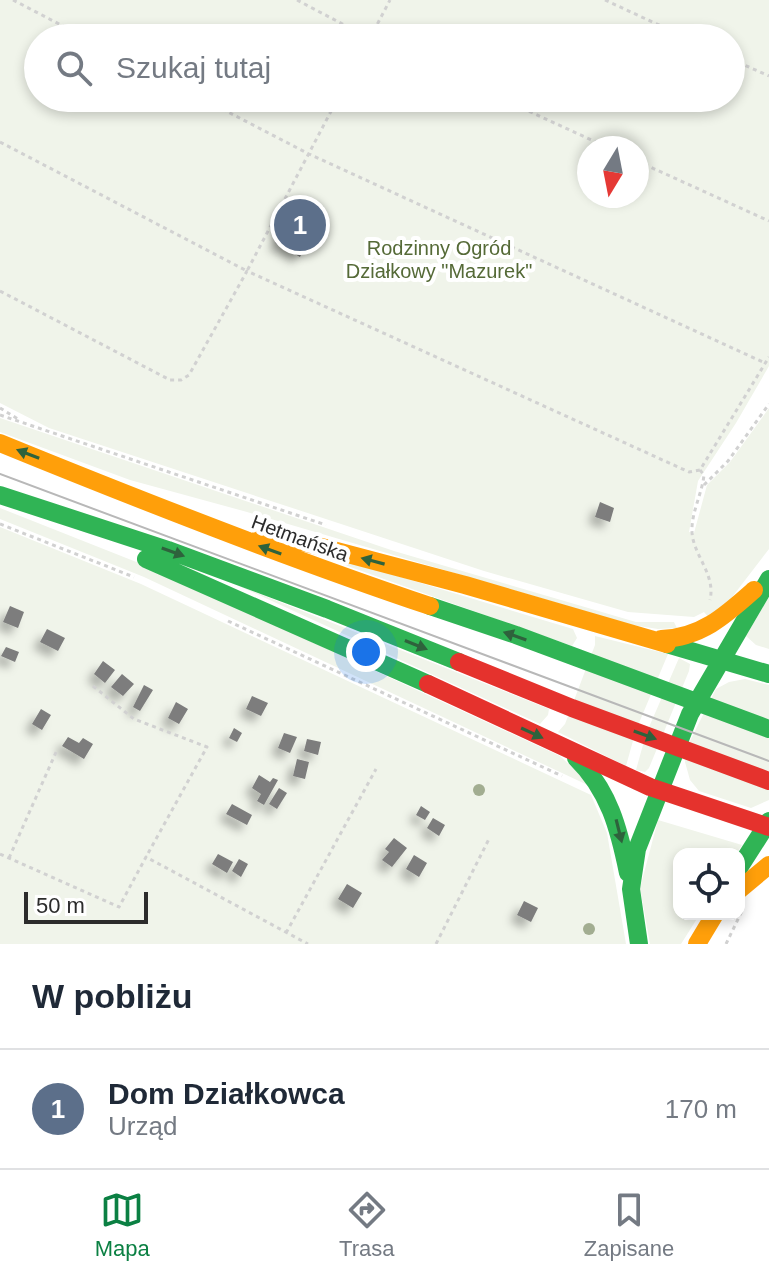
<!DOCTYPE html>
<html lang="pl">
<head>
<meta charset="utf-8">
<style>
	body { margin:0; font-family:Arial,sans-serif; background:#f2f2f3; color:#1f2937 }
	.controls { position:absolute; right:24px; bottom:24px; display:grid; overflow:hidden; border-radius:16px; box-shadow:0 4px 12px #0003 }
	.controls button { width:72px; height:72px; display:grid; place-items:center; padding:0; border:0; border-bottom:2px solid #e0e1e3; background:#fff; color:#1f2937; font:40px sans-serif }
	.compass { position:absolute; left:577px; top:136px; width:72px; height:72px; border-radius:50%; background:#fff; box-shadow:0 4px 12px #0003; rotate:190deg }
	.scale { position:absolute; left:24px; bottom:20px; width:124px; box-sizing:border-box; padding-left:8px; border:4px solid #2c2c2c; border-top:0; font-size:22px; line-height:28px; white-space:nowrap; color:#2c2c2c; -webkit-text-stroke:6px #fff; paint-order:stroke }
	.you { position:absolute; left:366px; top:652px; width:28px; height:28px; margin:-20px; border:6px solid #fff; border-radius:50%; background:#1a73e8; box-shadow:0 0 0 12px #1a73e833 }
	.badge { display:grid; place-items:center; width:52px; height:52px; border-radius:50%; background:#0b8043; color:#fff; font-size:26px; font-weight:700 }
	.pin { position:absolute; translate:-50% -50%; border:4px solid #fff; box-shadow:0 2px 8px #0006 }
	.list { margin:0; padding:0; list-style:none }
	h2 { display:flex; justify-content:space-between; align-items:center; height:104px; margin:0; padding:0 32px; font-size:34px }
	h2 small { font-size:26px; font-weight:400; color:#747a83 }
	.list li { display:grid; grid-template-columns:52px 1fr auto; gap:24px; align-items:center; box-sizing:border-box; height:120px; padding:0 32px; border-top:2px solid #e0e1e3 }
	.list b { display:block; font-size:30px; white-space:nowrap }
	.list p { margin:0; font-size:26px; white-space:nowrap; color:#747a83 }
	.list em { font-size:26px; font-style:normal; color:#747a83 }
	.icon { flex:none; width:44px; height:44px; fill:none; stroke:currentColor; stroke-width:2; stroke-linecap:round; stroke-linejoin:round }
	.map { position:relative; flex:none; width:769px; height:944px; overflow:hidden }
	.search { position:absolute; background:#fff; box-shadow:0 4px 12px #0003; left:24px; right:24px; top:24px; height:88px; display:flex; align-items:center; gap:20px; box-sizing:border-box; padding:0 28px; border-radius:44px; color:#747a83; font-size:30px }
	.sheet { height:224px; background:#fff }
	nav { display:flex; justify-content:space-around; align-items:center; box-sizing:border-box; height:112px; border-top:2px solid #e0e1e3; background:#fff; font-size:22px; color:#747a83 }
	nav a { display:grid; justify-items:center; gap:4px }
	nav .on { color:#0b8043 }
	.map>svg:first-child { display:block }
	.green { fill:#f0f4ea; fill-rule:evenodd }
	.building { fill:#7d7d7d; filter:url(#shadow) }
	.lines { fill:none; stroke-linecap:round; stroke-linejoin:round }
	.path { stroke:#d1d1d1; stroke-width:3; stroke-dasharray:4 4; stroke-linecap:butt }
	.fast { stroke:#30b455; stroke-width:18 }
	.slow { stroke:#ff9f0a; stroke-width:18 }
	.jam { stroke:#e5322d; stroke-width:18 }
	.tram { stroke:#b8b8b8; stroke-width:2 }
	.tree { fill:#a2ad91 }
	.oneway { fill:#2e623c }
	.labels { text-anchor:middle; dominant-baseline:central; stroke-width:8; stroke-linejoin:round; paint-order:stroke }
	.park-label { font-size:20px; fill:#556a37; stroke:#fff }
	.street-label { font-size:20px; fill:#2c2c2c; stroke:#fff }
</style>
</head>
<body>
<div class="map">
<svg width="769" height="944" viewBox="0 0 769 944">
	<defs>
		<filter id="shadow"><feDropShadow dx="-7" dy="7" stdDeviation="4" flood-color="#0004"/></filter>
	</defs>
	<rect width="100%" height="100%" fill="#fff"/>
	<path class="green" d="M0,0H769V366L736,423L698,481L689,532L694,533L707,485L730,462L769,408V549L726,605L710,619L704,612L694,617L628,612L484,571L49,428L0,403ZM38,38H731V98H38ZM589,148H637V196H589Z
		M0,418L394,551L636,622H674L677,628L658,629L632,625L247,512L130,480L0,432Z
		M0,508L149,567L560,756L594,788L144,577L0,519Z
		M0,527L141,584L591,795L607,833L626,944H0Z
		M258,534L573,629L577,638L572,646Z
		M237,585L549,709L548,715L540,724Z
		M769,597V649L756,645L746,636Z
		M595,636L668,654L636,730L626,766L558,732L565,724L595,645Z
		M679,658L690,664L689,671L649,768L645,772L636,770L646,734Z
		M745,679L769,685V800L751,808L699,791L690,780L685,762L688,745L716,689L729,682Z
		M658,820L742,845L736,854H679V914H700L681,944H650L640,888Z"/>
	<path class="building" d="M301,196L324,207L300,257L275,243Z
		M600,502L614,508L610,522L595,517Z
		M10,606L24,612L18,628L3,622Z
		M47,629L65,638L58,651L40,642Z
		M6,647L19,652L15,662L1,656Z
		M103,661L115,670L105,683L94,674Z
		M122,674L134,684L123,696L111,687Z
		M144,685L153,690L140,711L133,707Z
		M252,696L268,703L261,716L246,709Z
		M176,702L188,709L179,724L168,718Z
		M41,709L51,715L42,730L32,724Z
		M234,728L242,733L237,742L229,738Z
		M284,733L297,737L290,753L278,748Z
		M68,737L79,743L83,738L93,744L84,759L62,746Z
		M307,739L321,742L318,755L304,751Z
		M297,759L309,762L305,779L293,776Z
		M259,775L270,782L273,778L278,780L264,805L257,801L261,794L252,788Z
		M279,788L287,793L277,809L269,804Z
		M232,804L252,815L247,825L226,814Z
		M421,806L430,812L425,820L416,815Z
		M433,818L445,825L439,836L427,828Z
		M394,838L407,848L392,867L382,860L389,852L385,849Z
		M218,854L233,862L227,873L212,864Z
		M414,855L427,863L419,877L406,869Z
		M239,859L248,864L241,877L232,871Z
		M347,884L362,893L353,908L338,899Z
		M524,901L538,908L531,922L517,915Z"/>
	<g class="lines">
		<path class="path" d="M13,0L86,38
			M297,0L369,38
			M605,0L687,38
			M370,38L390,0
			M731,59L769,76
			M201,98L309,154L765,363
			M500,98L609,148
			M0,142L247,271L338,98
			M637,161L769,221
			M0,291L170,380H181L189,375L247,271L689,472L700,470L769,357
			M0,408L18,419
			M0,415L326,525
			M700,470L704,475C702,494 691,513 692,532C693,555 716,574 710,600
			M704,485L728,461L769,404
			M0,524L134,577
			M228,621L562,776
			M93,686L134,719L207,747L146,857
			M0,854L119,907L146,857L308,944
			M9,858L57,750
			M286,933L376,769
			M436,944L490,837
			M726,944L742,911"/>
		<path class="fast" d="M0,495L168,550L327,609L459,662
			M146,559L428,684
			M430,606L516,635L769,729
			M667,644L769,674
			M576,758C609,790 619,829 628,873
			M739,868L769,821
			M639,944L631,889L637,849L690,714L769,579"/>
		<path class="slow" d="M0,443C142,501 284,557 430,606
			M261,531L465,585L667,644
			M661,639C701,638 726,615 754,590
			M739,890L769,865
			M697,944L715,914"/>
		<path class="jam" d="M459,662L572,708L769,781
			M428,684L650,787L769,827"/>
		<path class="tram" d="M0,474L769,761"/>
	</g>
	<g class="tree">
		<circle cx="479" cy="790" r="6"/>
		<circle cx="589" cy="929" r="6"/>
	</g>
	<defs><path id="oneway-solid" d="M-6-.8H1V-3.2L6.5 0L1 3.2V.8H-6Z" transform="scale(2)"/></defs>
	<g class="oneway">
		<use href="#oneway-solid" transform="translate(28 454) rotate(-159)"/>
		<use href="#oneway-solid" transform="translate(270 550) rotate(-160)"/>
		<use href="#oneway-solid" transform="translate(173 552) rotate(20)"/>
		<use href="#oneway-solid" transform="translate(373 561) rotate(-165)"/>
		<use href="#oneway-solid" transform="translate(515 636) rotate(-161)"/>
		<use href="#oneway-solid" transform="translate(416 645) rotate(22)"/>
		<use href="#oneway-solid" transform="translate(532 733) rotate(25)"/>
		<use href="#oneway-solid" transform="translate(645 735) rotate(20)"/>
		<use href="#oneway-solid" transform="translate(619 831) rotate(76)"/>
	</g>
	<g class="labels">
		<g class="park-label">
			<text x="439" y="248">Rodzinny Ogród<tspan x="439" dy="23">Działkowy "Mazurek"</tspan></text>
		</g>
		<g class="street-label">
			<text transform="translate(300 538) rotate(20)">Hetmańska</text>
		</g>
	</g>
</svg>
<div class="controls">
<button><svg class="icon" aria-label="locate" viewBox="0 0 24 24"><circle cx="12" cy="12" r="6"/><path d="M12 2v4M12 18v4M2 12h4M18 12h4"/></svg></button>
</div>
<svg class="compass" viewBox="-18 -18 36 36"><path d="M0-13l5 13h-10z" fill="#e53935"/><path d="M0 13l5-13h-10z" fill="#747a83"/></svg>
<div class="scale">50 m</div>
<div class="you"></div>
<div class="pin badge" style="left:300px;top:225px;background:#5c6f8a">1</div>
<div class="search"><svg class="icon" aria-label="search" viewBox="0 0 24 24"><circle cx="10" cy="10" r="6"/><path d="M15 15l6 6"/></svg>Szukaj tutaj</div>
</div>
<section class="sheet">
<h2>W pobliżu<small></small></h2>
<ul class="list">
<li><span class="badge" style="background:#5c6f8a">1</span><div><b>Dom Działkowca</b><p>Urząd</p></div><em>170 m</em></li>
</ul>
</section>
<nav>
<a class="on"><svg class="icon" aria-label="map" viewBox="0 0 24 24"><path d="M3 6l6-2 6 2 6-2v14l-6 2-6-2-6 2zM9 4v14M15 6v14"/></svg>Mapa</a>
<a><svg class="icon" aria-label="directions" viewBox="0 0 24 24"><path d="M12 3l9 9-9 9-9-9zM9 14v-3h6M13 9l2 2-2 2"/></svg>Trasa</a>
<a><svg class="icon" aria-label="saved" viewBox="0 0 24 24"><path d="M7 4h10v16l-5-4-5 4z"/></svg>Zapisane</a>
</nav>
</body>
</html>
